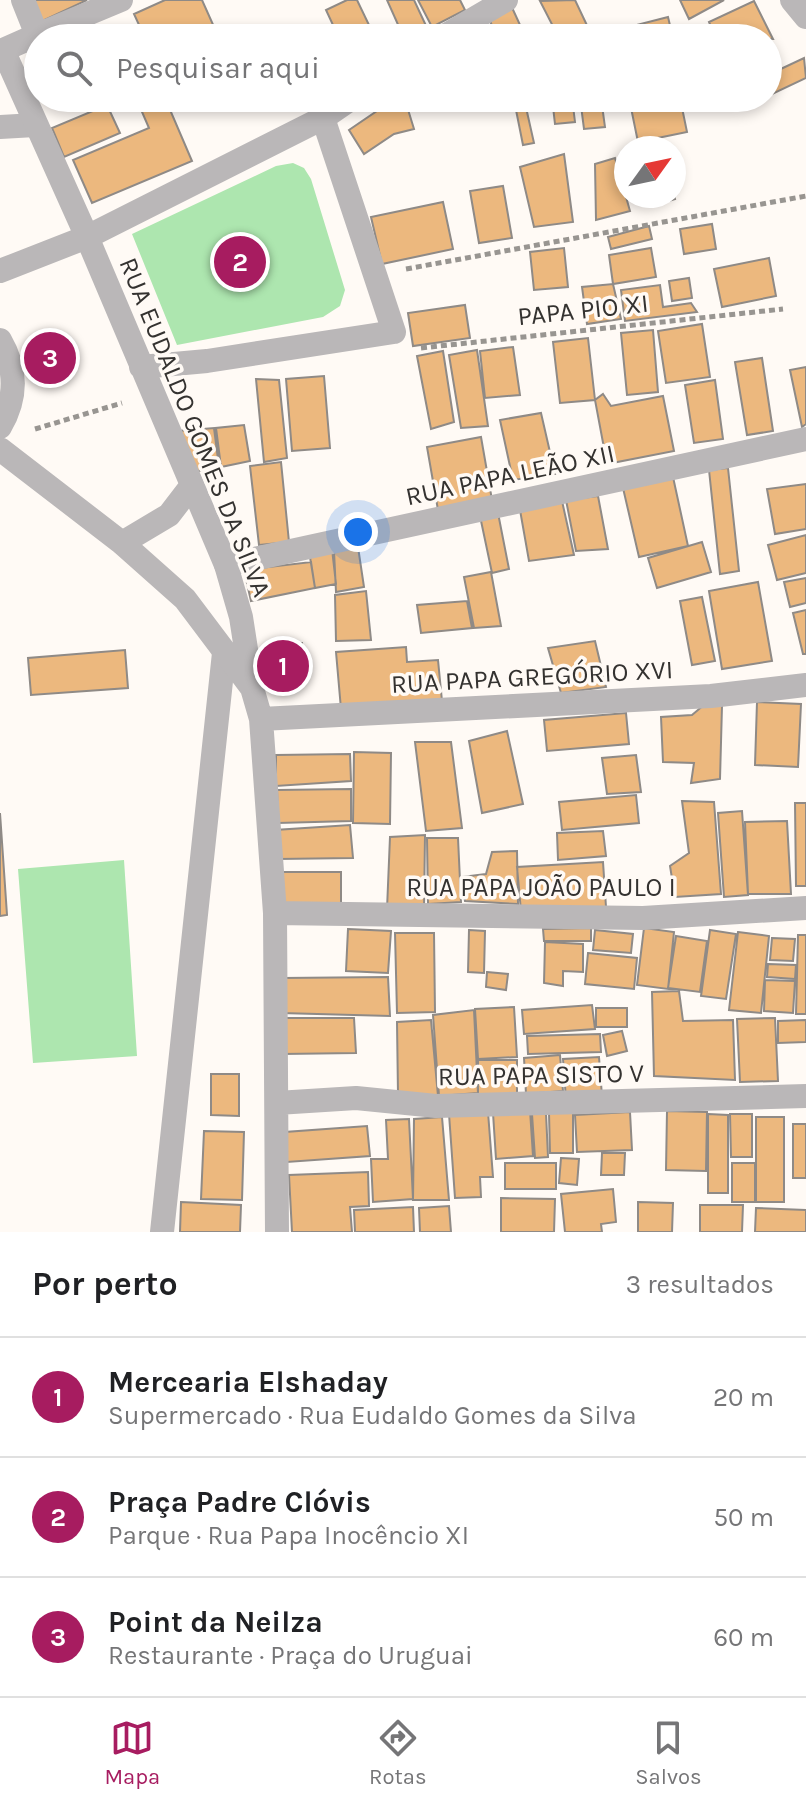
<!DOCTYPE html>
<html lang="pt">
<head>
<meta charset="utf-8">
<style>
	body { margin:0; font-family:Karla,sans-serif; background:#f2f2f2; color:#202124 }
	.compass { position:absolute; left:614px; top:136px; width:72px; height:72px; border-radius:50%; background:#fff; box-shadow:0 4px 12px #0003; rotate:57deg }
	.you { position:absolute; left:358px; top:532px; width:28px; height:28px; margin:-20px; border:6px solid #fff; border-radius:50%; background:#1a73e8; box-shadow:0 0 0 12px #1a73e833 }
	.badge { display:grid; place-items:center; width:52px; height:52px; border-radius:50%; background:#a71c60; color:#fff; font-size:26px; font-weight:700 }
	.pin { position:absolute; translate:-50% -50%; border:4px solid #fff; box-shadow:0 2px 8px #0006 }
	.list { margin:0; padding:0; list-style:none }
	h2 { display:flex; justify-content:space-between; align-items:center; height:104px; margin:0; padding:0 32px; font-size:34px }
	h2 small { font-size:26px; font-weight:400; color:#757577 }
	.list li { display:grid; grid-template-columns:52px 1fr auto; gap:24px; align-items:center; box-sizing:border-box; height:120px; padding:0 32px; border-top:2px solid #e0e0e0 }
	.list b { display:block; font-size:30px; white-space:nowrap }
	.list p { margin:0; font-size:26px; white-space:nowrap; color:#757577 }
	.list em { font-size:26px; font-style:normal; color:#757577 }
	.icon { flex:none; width:44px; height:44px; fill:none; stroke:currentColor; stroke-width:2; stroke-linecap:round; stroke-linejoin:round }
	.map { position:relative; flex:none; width:806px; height:1232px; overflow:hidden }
	.search { position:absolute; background:#fff; box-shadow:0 4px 12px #0003; left:24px; right:24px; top:24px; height:88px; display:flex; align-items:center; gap:20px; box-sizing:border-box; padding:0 28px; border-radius:44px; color:#757577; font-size:30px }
	.sheet { height:464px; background:#fff }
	nav { display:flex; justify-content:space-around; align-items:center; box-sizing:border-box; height:112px; border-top:2px solid #e0e0e0; background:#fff; font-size:22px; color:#757577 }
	nav a { display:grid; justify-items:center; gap:4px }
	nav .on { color:#a71c60 }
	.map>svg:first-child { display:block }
	.green { fill:#ade6af }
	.building { fill:#ecb87e; stroke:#8f8a86; stroke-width:2 }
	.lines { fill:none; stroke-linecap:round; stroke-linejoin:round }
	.path { stroke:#989591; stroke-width:5; stroke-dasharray:6 4; stroke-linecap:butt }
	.lane { stroke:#bab7b8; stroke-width:24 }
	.street { stroke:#bab7b8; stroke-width:24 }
	.labels { text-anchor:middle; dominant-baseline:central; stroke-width:7; stroke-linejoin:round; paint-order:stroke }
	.street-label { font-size:26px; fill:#343230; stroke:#fffaf5 }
</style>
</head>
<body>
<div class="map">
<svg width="806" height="1232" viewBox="0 0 806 1232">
	<rect width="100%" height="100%" fill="#fffaf5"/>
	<path class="green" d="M293,163L304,168L311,179L345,290L340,306L323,317L177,345L132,234L276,166Z
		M124,860L137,1056L33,1063L18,869Z"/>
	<path class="building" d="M27,0H87L36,24Z
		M165,0H202L219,38H145L134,14Z
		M347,0H357L369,25L339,38L326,10Z
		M387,0H414L428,30L404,38Z
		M418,0H460L465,10L432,27Z
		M575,0L593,38H559L540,1Z
		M680,0H724L689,19Z
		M509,1L526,38H497L486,11Z
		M754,1L773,39L716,38L709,22Z
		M483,16L491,38H474L468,26Z
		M668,17L673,38H627L625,28Z
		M804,58L806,78L768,96V75Z
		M136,98H165L192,161L92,203L73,160L149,128Z
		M552,98H572L575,122L555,124Z
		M580,98H601L605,127L584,129Z
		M629,98H680L687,132L638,142Z
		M406,103L414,129L394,134L364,154L349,130L377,111Z
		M525,103L534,143L523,145L515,105Z
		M107,105L120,133L64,157L52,128Z
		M564,154L573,222L534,227L520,167Z
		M615,158L630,211L596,220L595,164Z
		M503,186L512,238L479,243L470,191Z
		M674,195L675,199L655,205L653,196Z
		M443,202L453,249L382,264L371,217Z
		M712,224L716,249L684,254L680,229Z
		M649,226L652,239L611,249L608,237Z
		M564,248L568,287L534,290L530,252Z
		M651,248L656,277L613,284L609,255Z
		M769,258L776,296L722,307L714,269Z
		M689,278L692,298L672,301L669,281Z
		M613,284L621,319L587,324L582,287Z
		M660,285L663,307L691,303L697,312L625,321L621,290Z
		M465,305L470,338L413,346L408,313Z
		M702,324L710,377L666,383L658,331Z
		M653,330L658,392L627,395L621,333Z
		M588,338L595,400L560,403L553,342Z
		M513,347L520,395L485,398L480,351Z
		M477,350L488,426L461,428L449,355Z
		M443,351L454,422L431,429L417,356Z
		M762,358L773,431L747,435L735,362Z
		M806,367V424L802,427L790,370Z
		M324,376L330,448L292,451L286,379Z
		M256,379L279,380L287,458L264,462Z
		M715,380L723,439L694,443L685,385Z
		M603,394L611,406L663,396L674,451L607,464L595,400Z
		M541,413L555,474L513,480L500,420Z
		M244,425L250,461L221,467L216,428Z
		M214,428L219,467L193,472L178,431Z
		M481,437L492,500L438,510L427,447Z
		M281,462L289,542L259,545L250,466Z
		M728,468L739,571L720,574L709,470Z
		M673,477L688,546L639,557L623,488Z
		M806,484V529L775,534L767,489Z
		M598,496L608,549L576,551L566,500Z
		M562,501L574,555L529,561L520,510Z
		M498,513L509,569L492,573L480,516Z
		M806,535V573L777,580L768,545Z
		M702,542L711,572L657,588L648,558Z
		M358,547L364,587L336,592L334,551Z
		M332,549L336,584L315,588L309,551Z
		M311,562L315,588L251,601L244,570Z
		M491,572L501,626L474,628L464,577Z
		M806,578V603L790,607L784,582Z
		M758,582L772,661L722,669L709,591Z
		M366,591L371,640L336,641L335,595Z
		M702,597L715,661L692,665L680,601Z
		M467,601L472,628L421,633L417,605Z
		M806,610V654H803L793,613Z
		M595,641L606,687L561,693L548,648Z
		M302,643L305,684L266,688L262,647Z
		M406,647L407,662L438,660L442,701L341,709L336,652Z
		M125,650L128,688L31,695L28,658Z
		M757,702L801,704L798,767L755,765Z
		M705,704L722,706L720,779L691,783L694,763L663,762L661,717L692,715Z
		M626,713L629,744L547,751L544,720Z
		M507,731L523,804L482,813L469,741Z
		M415,742H451L462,828L426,831Z
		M354,752L391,753L390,824L353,823Z
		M350,754L351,781L276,786V755Z
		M636,755L641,792L607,794L602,758Z
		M351,789V821L278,823L277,790Z
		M636,795L639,823L562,830L559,802Z
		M682,801L714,802L721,894L675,897L670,866L689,853Z
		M795,803H806V886H796Z
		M742,811L748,895L724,897L718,813Z
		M0,813L7,915L0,916Z
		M787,821L791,894H748L745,822Z
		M350,825L353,858L278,859L275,830Z
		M603,831L606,856L558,860L557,833Z
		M425,835L424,909H387L390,837Z
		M427,838H458L461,902L428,904Z
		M517,851L518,904L465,901L461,877L486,874L492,852Z
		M603,862L606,907L521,911L517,867Z
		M278,872H341V907H279Z
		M591,928V941H544L543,929Z
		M644,928L674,932L668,989L637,985Z
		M348,929L391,931L388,973L346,971Z
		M469,930L485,931L484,973L468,972Z
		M595,930L633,934L631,953L593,950Z
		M710,930L736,934L726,999L701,996Z
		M738,932L769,936L761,1013L729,1010Z
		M395,933H434L435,1012L397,1013Z
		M798,935H806V1014H796Z
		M676,936L707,941L700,992L668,988Z
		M772,938L795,939L793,961L770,960Z
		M545,942L583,944V972L563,971V986L544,983Z
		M588,953L637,958L634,989L585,984Z
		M768,964L796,965L795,979L767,977Z
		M487,972L508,974L506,990L486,987Z
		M388,977L390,1016L281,1013L282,978Z
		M765,980L795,981L793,1013L764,1011Z
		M679,991L683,1021L733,1020L735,1080L654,1076L652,992Z
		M592,1005L595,1029L524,1034L522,1010Z
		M514,1007L517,1057L478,1059L475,1009Z
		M596,1008H627V1027H596Z
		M474,1010L478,1093L439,1096L433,1015Z
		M282,1018H354L356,1053L282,1054Z
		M775,1018L778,1081L740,1082L737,1019Z
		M431,1020L438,1096L398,1094L397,1022Z
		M806,1020V1042L778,1043V1021Z
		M622,1031L627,1051L607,1056L603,1035Z
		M600,1034L601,1052L528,1054L527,1036Z
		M560,1055L563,1091L526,1094L524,1058Z
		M599,1057L602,1096L566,1099L563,1059Z
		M478,1060H517V1101H478Z
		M211,1074H239V1116L211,1115Z
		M530,1110L533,1156L496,1159L493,1113Z
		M667,1111L707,1112L706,1171L666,1170Z
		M488,1112L493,1177H480L481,1197L455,1198L449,1114Z
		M630,1112L632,1150L577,1152L575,1115Z
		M546,1113L548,1157L535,1158L532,1114Z
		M549,1113H573V1153H550Z
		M708,1114L728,1115V1193H708Z
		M730,1114H752V1157H731Z
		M442,1117L449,1200H413L414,1119Z
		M756,1117H784V1202H756Z
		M409,1119L413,1199L373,1202L371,1159H388L386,1120Z
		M793,1124H806V1178H793Z
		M367,1126L370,1156L287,1162L285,1132Z
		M204,1131L244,1132L242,1200L201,1199Z
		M602,1153H625L624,1175H601Z
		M561,1158L579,1159L577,1185L559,1183Z
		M505,1163H556V1189H505Z
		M732,1163H755V1202H732Z
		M368,1172L369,1206L350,1207L352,1232H292L289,1175Z
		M613,1189L616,1222L601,1224L602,1232H565L561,1194Z
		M501,1198L555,1199L554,1232H501Z
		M181,1202L241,1205L240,1232H180Z
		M638,1202L673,1203L672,1232H638Z
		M700,1205H743L742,1232H700Z
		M449,1206L451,1232H420L419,1208Z
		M413,1207L414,1232H355L354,1210Z
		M756,1208L806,1210V1232H755Z"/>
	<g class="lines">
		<path class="path" d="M406,269L806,196
			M421,348L783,309
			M35,429L122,403"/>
		<path class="lane" d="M441,38L506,0
			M323,118L352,98
			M0,127L35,125
			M226,565L806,439
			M162,1232L224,653"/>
		<path class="street" d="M23,0L37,35L3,50L87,237L226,565L241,617L252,688L261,719L275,913L277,1232
			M792,0L806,17
			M37,35L121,0
			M0,271L87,237L323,118L394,332L207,361L141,367
			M0,340C17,369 17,398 0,427
			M0,449L122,543L185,599L252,688
			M122,543L169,515L192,485
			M261,719L711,696L806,685
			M275,913L643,918L806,908
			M277,1103L356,1098L436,1106L806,1096"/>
	</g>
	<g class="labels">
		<g class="street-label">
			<text transform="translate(583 310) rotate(-6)">PAPA PIO XI</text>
			<text transform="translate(195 427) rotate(68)">RUA EUDALDO GOMES DA SILVA</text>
			<text transform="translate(510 475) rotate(-12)">RUA PAPA LEÃO XII</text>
			<text transform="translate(532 677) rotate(-3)">RUA PAPA GREGÓRIO XVI</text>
			<text x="541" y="887">RUA PAPA JOÃO PAULO I</text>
			<text transform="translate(541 1075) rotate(-1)">RUA PAPA SISTO V</text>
		</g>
	</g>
</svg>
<svg class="compass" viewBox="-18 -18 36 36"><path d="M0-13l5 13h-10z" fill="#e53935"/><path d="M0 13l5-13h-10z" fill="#757577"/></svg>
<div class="you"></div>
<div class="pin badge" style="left:283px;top:666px">1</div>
<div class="pin badge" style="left:240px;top:262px">2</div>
<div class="pin badge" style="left:50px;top:358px">3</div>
<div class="search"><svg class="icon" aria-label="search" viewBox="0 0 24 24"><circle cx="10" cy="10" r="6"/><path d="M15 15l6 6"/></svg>Pesquisar aqui</div>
</div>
<section class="sheet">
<h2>Por perto<small>3 resultados</small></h2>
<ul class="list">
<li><span class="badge">1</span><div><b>Mercearia Elshaday</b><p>Supermercado · Rua Eudaldo Gomes da Silva</p></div><em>20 m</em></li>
<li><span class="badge">2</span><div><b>Praça Padre Clóvis</b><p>Parque · Rua Papa Inocêncio XI</p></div><em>50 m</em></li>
<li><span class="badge">3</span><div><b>Point da Neilza</b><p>Restaurante · Praça do Uruguai</p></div><em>60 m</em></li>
</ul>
</section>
<nav>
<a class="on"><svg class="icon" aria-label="map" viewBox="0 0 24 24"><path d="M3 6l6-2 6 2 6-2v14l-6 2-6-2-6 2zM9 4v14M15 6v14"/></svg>Mapa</a>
<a><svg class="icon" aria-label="directions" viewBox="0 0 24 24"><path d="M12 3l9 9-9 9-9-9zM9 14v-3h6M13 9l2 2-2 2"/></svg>Rotas</a>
<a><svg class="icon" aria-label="saved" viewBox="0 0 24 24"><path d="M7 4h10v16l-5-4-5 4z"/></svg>Salvos</a>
</nav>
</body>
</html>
